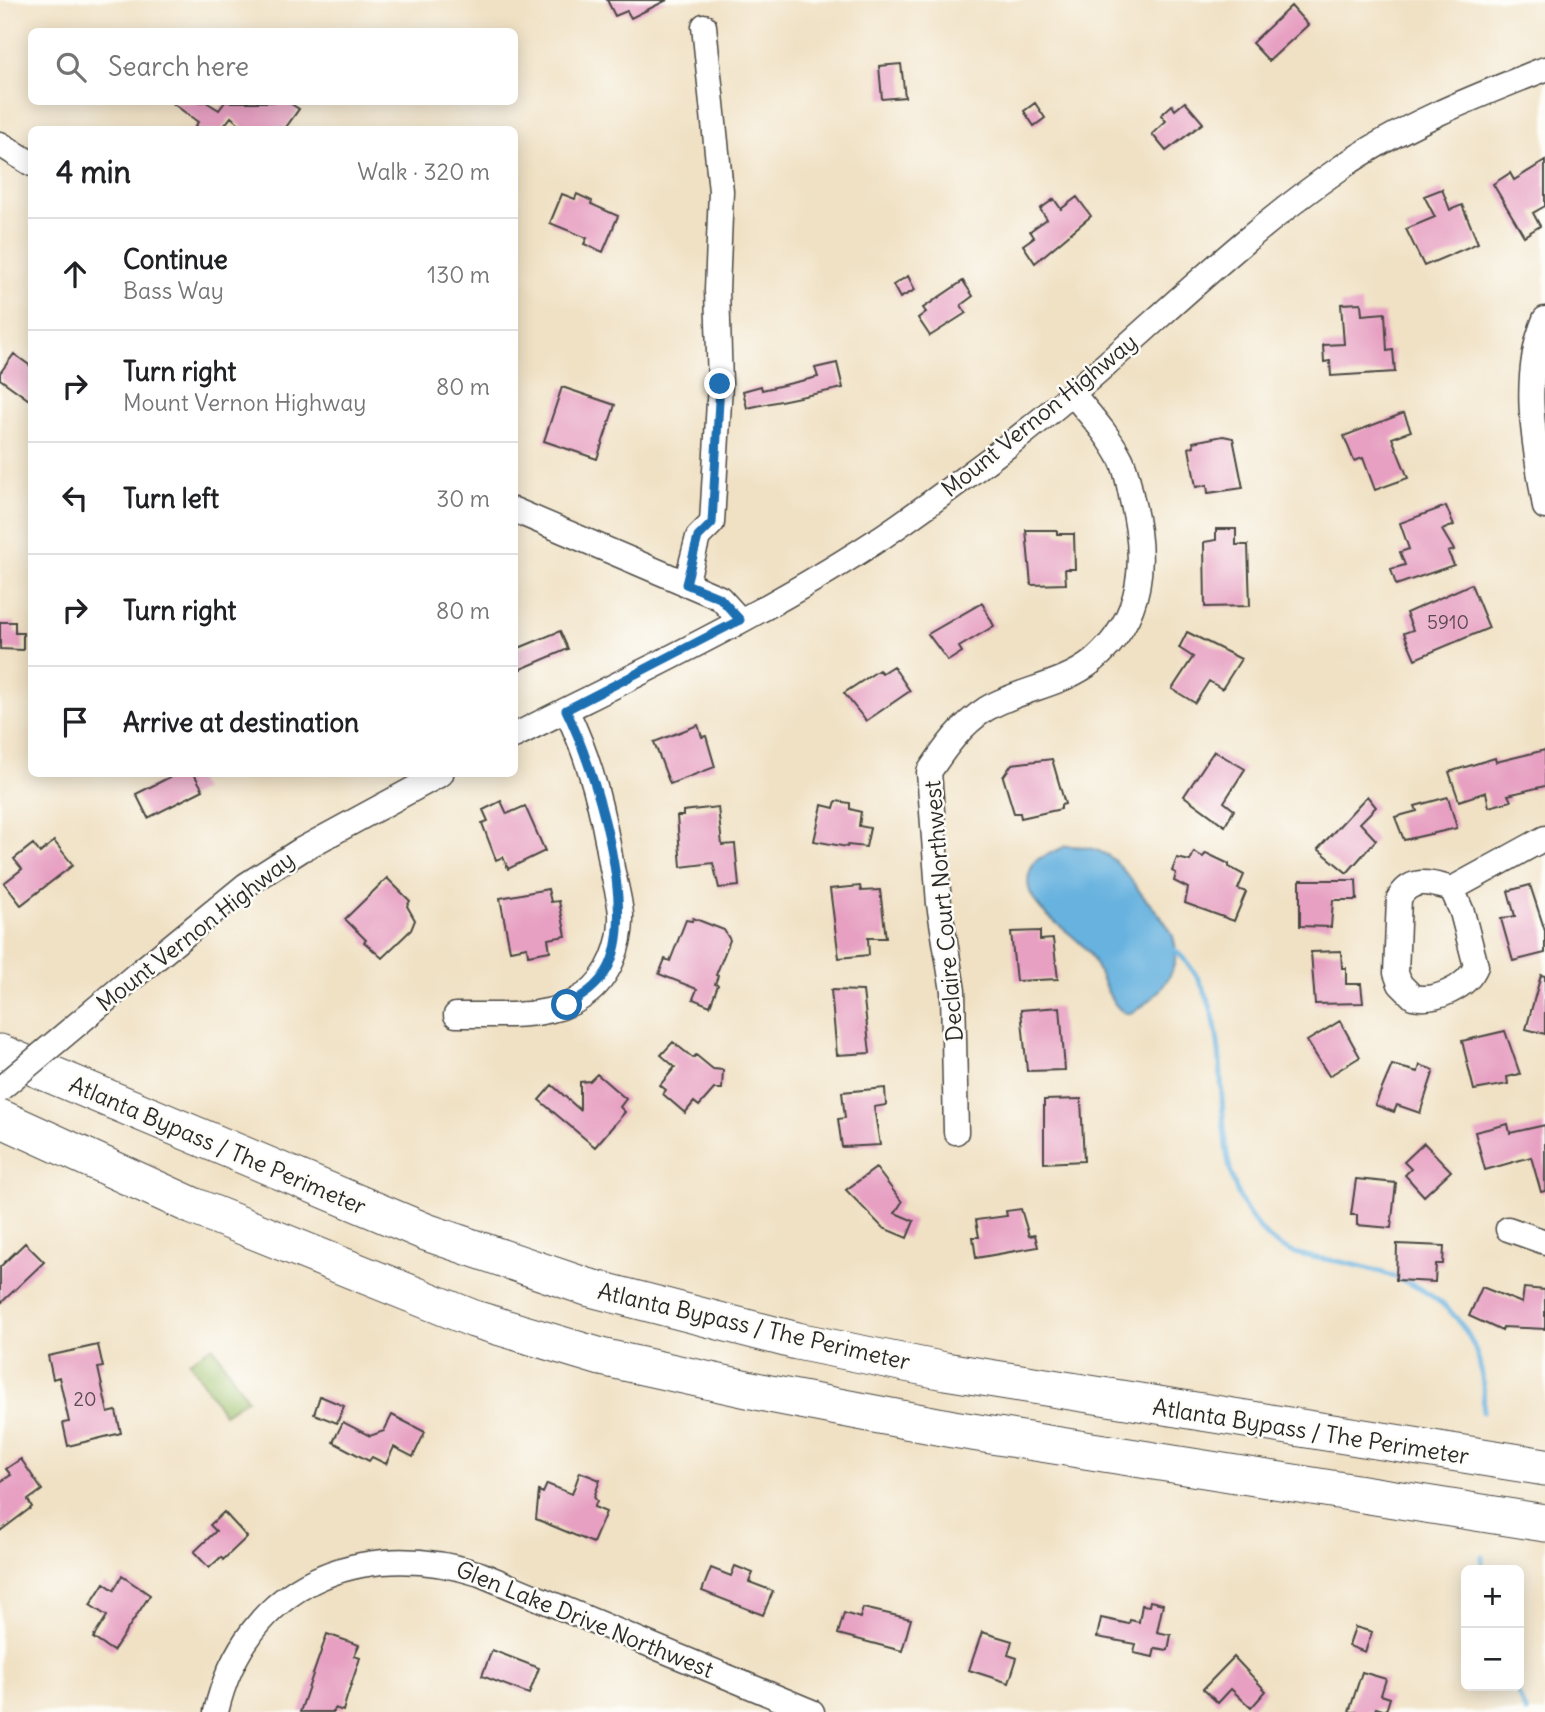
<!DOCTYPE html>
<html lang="en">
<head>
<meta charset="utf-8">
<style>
	body { margin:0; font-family:Delius,sans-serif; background:#f6f6f6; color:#202124 }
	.controls { position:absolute; right:21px; bottom:21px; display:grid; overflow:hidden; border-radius:10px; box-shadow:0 4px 18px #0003 }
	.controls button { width:63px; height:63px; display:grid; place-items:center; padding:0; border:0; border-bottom:2px solid #e0e0e0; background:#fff; color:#202124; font:35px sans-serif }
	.stop { position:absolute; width:21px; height:21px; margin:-16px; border:5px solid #1f6fb2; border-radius:50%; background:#fff }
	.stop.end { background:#1f6fb2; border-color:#fff; box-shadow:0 2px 7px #0008 }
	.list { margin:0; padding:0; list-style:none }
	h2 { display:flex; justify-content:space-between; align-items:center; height:91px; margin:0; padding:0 28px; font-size:30px }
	h2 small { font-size:23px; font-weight:400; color:#757577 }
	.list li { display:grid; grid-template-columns:46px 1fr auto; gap:21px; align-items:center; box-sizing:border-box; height:112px; padding:0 28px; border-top:2px solid #e0e0e0 }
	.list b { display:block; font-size:26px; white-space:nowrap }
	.list p { margin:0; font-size:23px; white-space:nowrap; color:#757577 }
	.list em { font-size:23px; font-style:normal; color:#757577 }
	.icon { flex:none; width:38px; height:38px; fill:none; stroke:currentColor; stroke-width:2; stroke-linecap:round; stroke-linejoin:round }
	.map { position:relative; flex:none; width:1545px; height:1712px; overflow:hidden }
	.search { position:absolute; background:#fff; box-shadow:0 4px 18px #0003; left:28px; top:28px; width:490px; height:77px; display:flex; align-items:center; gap:18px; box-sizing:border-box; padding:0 24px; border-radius:10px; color:#757577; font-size:26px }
	.panel { position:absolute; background:#fff; box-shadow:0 4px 18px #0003; left:28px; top:126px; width:490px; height:651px; border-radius:10px }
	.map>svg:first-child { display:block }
	.green { fill:#9fc36e; stroke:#65774c; stroke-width:2 }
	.water { fill:#67b2df; stroke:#496e85; stroke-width:2 }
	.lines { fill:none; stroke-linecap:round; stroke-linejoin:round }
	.stream { stroke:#67b2df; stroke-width:5 }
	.building { fill:#e7a0c2 }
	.minor-casing { stroke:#494642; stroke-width:27 }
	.highway-casing { stroke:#494642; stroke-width:39 }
	.minor { stroke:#fff; stroke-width:24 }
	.highway { stroke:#fff; stroke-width:37 }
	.minor-bridge-casing { stroke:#494642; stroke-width:27; stroke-linecap:butt }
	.minor-bridge { stroke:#fff; stroke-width:24 }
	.route { stroke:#1f6fb2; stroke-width:9 }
	.labels { text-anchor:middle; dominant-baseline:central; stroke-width:5; stroke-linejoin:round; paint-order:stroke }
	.number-label { font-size:19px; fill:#5a4851 }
	.street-label { font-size:23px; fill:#2b2b2b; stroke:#fdfcf7 }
</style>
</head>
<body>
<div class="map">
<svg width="1545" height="1712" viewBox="0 0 1545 1712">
	<rect width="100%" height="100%" fill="#fdfcf7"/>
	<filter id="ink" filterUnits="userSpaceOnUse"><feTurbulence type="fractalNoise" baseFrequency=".0143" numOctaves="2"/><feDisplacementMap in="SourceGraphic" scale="14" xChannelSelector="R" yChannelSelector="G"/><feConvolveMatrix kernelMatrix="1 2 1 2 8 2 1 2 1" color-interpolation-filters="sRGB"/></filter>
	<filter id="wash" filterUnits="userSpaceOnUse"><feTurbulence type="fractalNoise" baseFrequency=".00686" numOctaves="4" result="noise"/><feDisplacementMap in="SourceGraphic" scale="28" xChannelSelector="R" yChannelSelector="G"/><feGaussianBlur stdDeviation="1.57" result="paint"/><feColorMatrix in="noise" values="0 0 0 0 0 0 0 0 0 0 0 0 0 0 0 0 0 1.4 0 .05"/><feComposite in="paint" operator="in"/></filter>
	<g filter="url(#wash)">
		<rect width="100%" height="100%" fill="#f0e1c4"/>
		<path class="green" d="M213,1346L247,1399L224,1414L189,1361Z"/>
		<path class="water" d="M1066,846C1111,845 1118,864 1143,896C1153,908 1166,920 1172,934C1186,968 1158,998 1131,1013H1125C1107,1003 1101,970 1089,953C1074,932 1043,919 1032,896C1025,883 1028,872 1036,860Z"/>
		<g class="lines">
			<path class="stream" d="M1175,950C1255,1023 1191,1150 1259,1228C1286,1260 1313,1255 1350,1264C1430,1281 1490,1321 1483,1412
				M1482,1570V1557
				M1514,1686L1526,1712"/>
		</g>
		<g id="blocks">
			<path class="building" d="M607,0H667L631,18L627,11L615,16Z
				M1291,6L1308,25L1269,61L1252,43Z
				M901,64L905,97L882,99L879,66Z
				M171,102H206L219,110L225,102H288L299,109L284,130H246L231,117L221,130H193L198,122Z
				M1185,102L1203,123L1166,151L1152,134L1166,121L1161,115L1172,105L1175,110Z
				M1035,103L1045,118L1034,126L1024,111Z
				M1545,161V206L1533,213L1540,226L1524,236L1493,184L1510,173L1514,180Z
				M1442,189L1450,210L1462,205L1478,243L1424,266L1406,229L1435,217L1424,196Z
				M562,194L575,199L577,194L592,201L591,204L618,216L603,252L584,244L587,238L550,223Z
				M1077,197L1091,216L1035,263L1023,245L1034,237L1030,231L1047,219L1040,209L1054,199L1061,209Z
				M908,276L915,290L900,298L893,285Z
				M963,281L973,296L961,305L966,313L930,336L918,318L926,312L923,308Z
				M1361,303L1362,315L1385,313L1387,351L1393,350L1395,372L1331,376L1330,361L1324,362L1323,345L1344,344L1341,304Z
				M14,354L32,367V402L0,379V373Z
				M837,363L843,388L747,408L743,391L761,386L762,390L818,377L815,368Z
				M562,387L615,405L597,459L544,441Z
				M1404,413L1411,431L1392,438L1408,478L1375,490L1363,458L1354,461L1344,436Z
				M1223,436L1233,438L1243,488L1208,493L1207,485L1196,487L1189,448L1194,446L1193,442Z
				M1446,506L1454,525L1442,530L1454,550L1448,552L1454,565L1396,585L1391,569L1405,565L1400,552L1409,549L1400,523Z
				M1216,529H1236V545H1248L1250,606L1205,607L1204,542L1216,540Z
				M1026,530H1057V534H1074L1075,569H1065L1066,584L1031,585Z
				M1471,584L1489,628L1415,659L1404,633L1413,630L1406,613Z
				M982,603L994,626L959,647L962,652L948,661L928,634Z
				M0,622H15V633H23V650L0,649Z
				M560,631L568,649L514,672V650Z
				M1187,632L1241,659L1222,689L1209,681L1195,703L1172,689L1193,657L1179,648Z
				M893,666L910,691L866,721L844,693L879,670L882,673Z
				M698,725L702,737L706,736L715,767L670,784L654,742Z
				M1545,750V786L1508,795L1511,801L1489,807L1486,792L1459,801L1449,772L1495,758L1496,762Z
				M1214,751L1245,769L1224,802L1234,810L1225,826L1184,796Z
				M1052,759L1065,804L1061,805V809L1021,818L1020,813H1014L1003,777L1012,764Z
				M176,774H194L203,790L148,818L136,794Z
				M1367,796L1376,807L1360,823L1376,840L1347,873L1318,849Z
				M1448,797L1457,828L1404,840L1395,817L1417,811L1415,806Z
				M501,801L507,814L525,806L545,851L508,869L503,857L496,860L482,823L488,821L483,810Z
				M836,801L850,803V809L861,812L859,826L870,828L866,847L848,845L847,847L814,841L822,805L834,808Z
				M718,807L722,845L735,844L739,886L719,888L713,863L681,867L677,816H683V811Z
				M54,841L73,865L21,905L4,883L22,869L14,859L33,844L40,853Z
				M1194,852L1203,857L1206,853L1229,864V867L1244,875L1238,889L1246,892L1234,921L1185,903L1188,888L1174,881L1176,873L1172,871L1177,858L1190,861Z
				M387,878L410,901L407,906L415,920L411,930L382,958L364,942L366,940L345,919Z
				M1300,880H1356L1357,900H1333L1331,927L1300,926Z
				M1530,885L1545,931V953L1513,961L1501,919L1515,916L1508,891Z
				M860,886L861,891L880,890L886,938H868L869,955L839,958L830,889Z
				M548,889L551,902L559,901L566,936L548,939L550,951L528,955L527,947L510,950L500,898Z
				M693,918L724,930L730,940L716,975L718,976L715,984L718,985L710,1006L693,999L697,989L659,974L665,959L670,961L686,920L692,921Z
				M1040,931V940L1053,939L1058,979L1016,981L1011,932Z
				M1341,951L1342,968H1346V984H1361L1363,1003L1315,1004L1311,952Z
				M1541,975L1545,976V1034L1526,1029Z
				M831,990L863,991L870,1053L837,1055Z
				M1060,1007L1065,1070L1027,1071L1021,1010Z
				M1340,1021L1360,1057L1329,1076L1307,1041Z
				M1505,1031L1520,1074L1507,1077L1508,1084L1474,1090L1462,1041Z
				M673,1042L693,1058L696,1055L713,1069L723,1070L722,1089H714L699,1106L694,1102L685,1113L663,1094L666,1090L660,1085L675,1067L661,1055Z
				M1392,1065L1418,1072L1420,1065L1434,1070L1420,1113L1397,1105L1394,1112L1375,1105Z
				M597,1074L626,1099L620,1107L625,1112L595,1147L539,1100L552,1085L580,1110V1082L590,1081Z
				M885,1088L886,1105L874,1107L880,1145L842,1147L838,1119L845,1118L842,1092Z
				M1081,1099L1084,1161L1044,1163V1100Z
				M1508,1124L1510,1133L1545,1125V1191L1541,1192L1531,1157L1485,1170L1475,1132Z
				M1424,1143L1451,1171L1424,1196L1405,1175L1411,1169L1404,1162Z
				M876,1168L902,1202L895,1213L914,1221L907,1238L883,1228L846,1190Z
				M1356,1179L1396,1183L1391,1228L1357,1225V1215H1351Z
				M1021,1209L1029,1236L1035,1235L1038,1247L976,1258L973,1237H979L976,1220L1007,1216L1006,1211Z
				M25,1243L44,1262L0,1304V1267Z
				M1397,1244L1444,1246L1443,1264H1436L1435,1282L1396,1280Z
				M1482,1287L1522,1303L1524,1288L1545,1290V1329L1503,1327L1502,1331L1469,1316Z
				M98,1345L103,1367L98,1368L108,1413L116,1411L121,1433L68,1446L63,1423L69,1422L59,1377L53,1379L48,1356Z
				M320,1396L344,1406L337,1423L314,1414Z
				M392,1415L425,1432L413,1457L394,1447L386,1464L372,1457L369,1461L333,1442L343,1422L370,1436L384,1431Z
				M21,1459L42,1490L28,1500L32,1507L0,1531V1482L11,1475L6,1469Z
				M580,1472L600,1480L594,1497L597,1501L594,1507L606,1512L593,1543L536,1519L539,1491L543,1493L547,1484L572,1494Z
				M224,1512L247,1537L223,1560L221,1557L209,1568L194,1552L216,1531L210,1525Z
				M735,1566L753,1573L749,1582L773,1591L763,1615L702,1591L711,1568L731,1576Z
				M122,1576L150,1595L113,1651L93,1638L107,1616L90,1605L104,1583L114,1590Z
				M1150,1601L1163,1604L1157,1632L1171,1635L1168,1650L1155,1648L1153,1657L1134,1653L1136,1644L1097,1637L1101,1618L1129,1624L1130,1620L1139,1622L1142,1605L1149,1606Z
				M863,1608L911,1619L902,1651L838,1634L844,1613L860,1618Z
				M1355,1627L1372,1632L1365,1652L1349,1646Z
				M982,1632L1012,1641L1008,1655L1017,1658L1009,1683L969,1670Z
				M327,1634L359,1645L354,1656L360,1658L347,1697L343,1711L335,1708L334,1712H300Z
				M492,1650L539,1668L529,1694L482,1676Z
				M1234,1657L1266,1691L1251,1708L1231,1689L1218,1703L1203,1689Z
				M1362,1672L1386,1679L1381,1695L1390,1698L1386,1711L1376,1708L1374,1712H1349Z"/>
		</g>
	</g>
	<g filter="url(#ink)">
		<use href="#blocks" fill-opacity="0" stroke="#494642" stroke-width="2"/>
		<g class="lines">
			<g class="minor-casing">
				<path id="minor" d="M0,144L32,164
					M1545,319C1520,379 1535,446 1545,507
					M514,510L720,598L740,620
					M686,584L698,537L712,523L720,384L717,290L721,191L704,26
					M514,736C639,673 768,613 885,535C926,507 966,477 1006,447C1121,360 1220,251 1339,169C1402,125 1474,97 1545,69
					M1452,889L1462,912L1476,966C1467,988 1435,1002 1413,997L1400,984L1396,973L1399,898C1412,876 1431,883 1452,889L1545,838
					M136,975L246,885L301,850L441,774
					M456,1015C497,1014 550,1021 585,995C609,978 622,944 621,915C620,899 615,883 612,868C603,812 591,761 566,710
					M956,1132L953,991L939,904L929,772C945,748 961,725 986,709C1019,689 1062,686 1093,661C1144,618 1147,560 1132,500C1129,486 1127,471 1121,459C1108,434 1090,415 1073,394
					M1508,1229L1545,1242
					M216,1712C246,1583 360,1536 480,1574L812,1712"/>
			</g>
			<g class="highway-casing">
				<path id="highway" d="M0,1053L426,1232L587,1287L797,1341L945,1371L1545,1467
					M0,1118L193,1206L474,1319L601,1357L770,1394L953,1429L1545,1523"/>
			</g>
			<use href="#minor" class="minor"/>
			<use href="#highway" class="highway"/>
			<g class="minor-bridge-casing">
				<path id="minor-bridge" d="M0,1089L136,975"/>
			</g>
			<use href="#minor-bridge" class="minor-bridge"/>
		</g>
	</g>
	<g class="lines" filter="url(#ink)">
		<path class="route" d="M567,1005C583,996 597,987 607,970C640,913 594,767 566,710L740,620L720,598L686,584L698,537L712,523L720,384"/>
	</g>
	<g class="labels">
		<g class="number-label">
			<text x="1448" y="622">5910</text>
			<text x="85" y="1399">20</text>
		</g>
		<g class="street-label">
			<text transform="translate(1039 415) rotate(-39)">Mount Vernon Highway</text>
			<text transform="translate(943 911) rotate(-95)">Declaire Court Northwest</text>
			<text transform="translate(195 931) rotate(-38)">Mount Vernon Highway</text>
			<text transform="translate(218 1145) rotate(23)">Atlanta Bypass / The Perimeter</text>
			<text transform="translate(754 1326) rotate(13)">Atlanta Bypass / The Perimeter</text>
			<text transform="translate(1311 1431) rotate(9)">Atlanta Bypass / The Perimeter</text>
			<text transform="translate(585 1619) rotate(22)">Glen Lake Drive Northwest</text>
		</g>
	</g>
</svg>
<div class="controls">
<button>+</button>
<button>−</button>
</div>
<div class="stop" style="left:567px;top:1005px"></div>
<div class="stop end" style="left:720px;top:384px"></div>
<div class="search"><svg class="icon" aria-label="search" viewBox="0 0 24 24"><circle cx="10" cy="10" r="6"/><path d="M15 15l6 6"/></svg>Search here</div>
<section class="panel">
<h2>4 min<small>Walk · 320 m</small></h2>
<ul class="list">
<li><svg class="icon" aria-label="ahead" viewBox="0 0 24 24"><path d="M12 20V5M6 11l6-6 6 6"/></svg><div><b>Continue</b><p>Bass Way</p></div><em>130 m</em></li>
<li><svg class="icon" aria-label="right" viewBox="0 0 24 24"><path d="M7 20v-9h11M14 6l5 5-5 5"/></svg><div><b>Turn right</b><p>Mount Vernon Highway</p></div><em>80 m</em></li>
<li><svg class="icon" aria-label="left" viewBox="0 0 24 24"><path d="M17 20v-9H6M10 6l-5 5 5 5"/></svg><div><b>Turn left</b></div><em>30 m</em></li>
<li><svg class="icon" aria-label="right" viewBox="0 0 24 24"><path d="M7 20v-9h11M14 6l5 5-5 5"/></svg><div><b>Turn right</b></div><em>80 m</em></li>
<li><svg class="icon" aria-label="arrive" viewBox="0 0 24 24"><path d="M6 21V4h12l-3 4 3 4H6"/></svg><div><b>Arrive at destination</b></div></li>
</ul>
</section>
</div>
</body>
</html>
